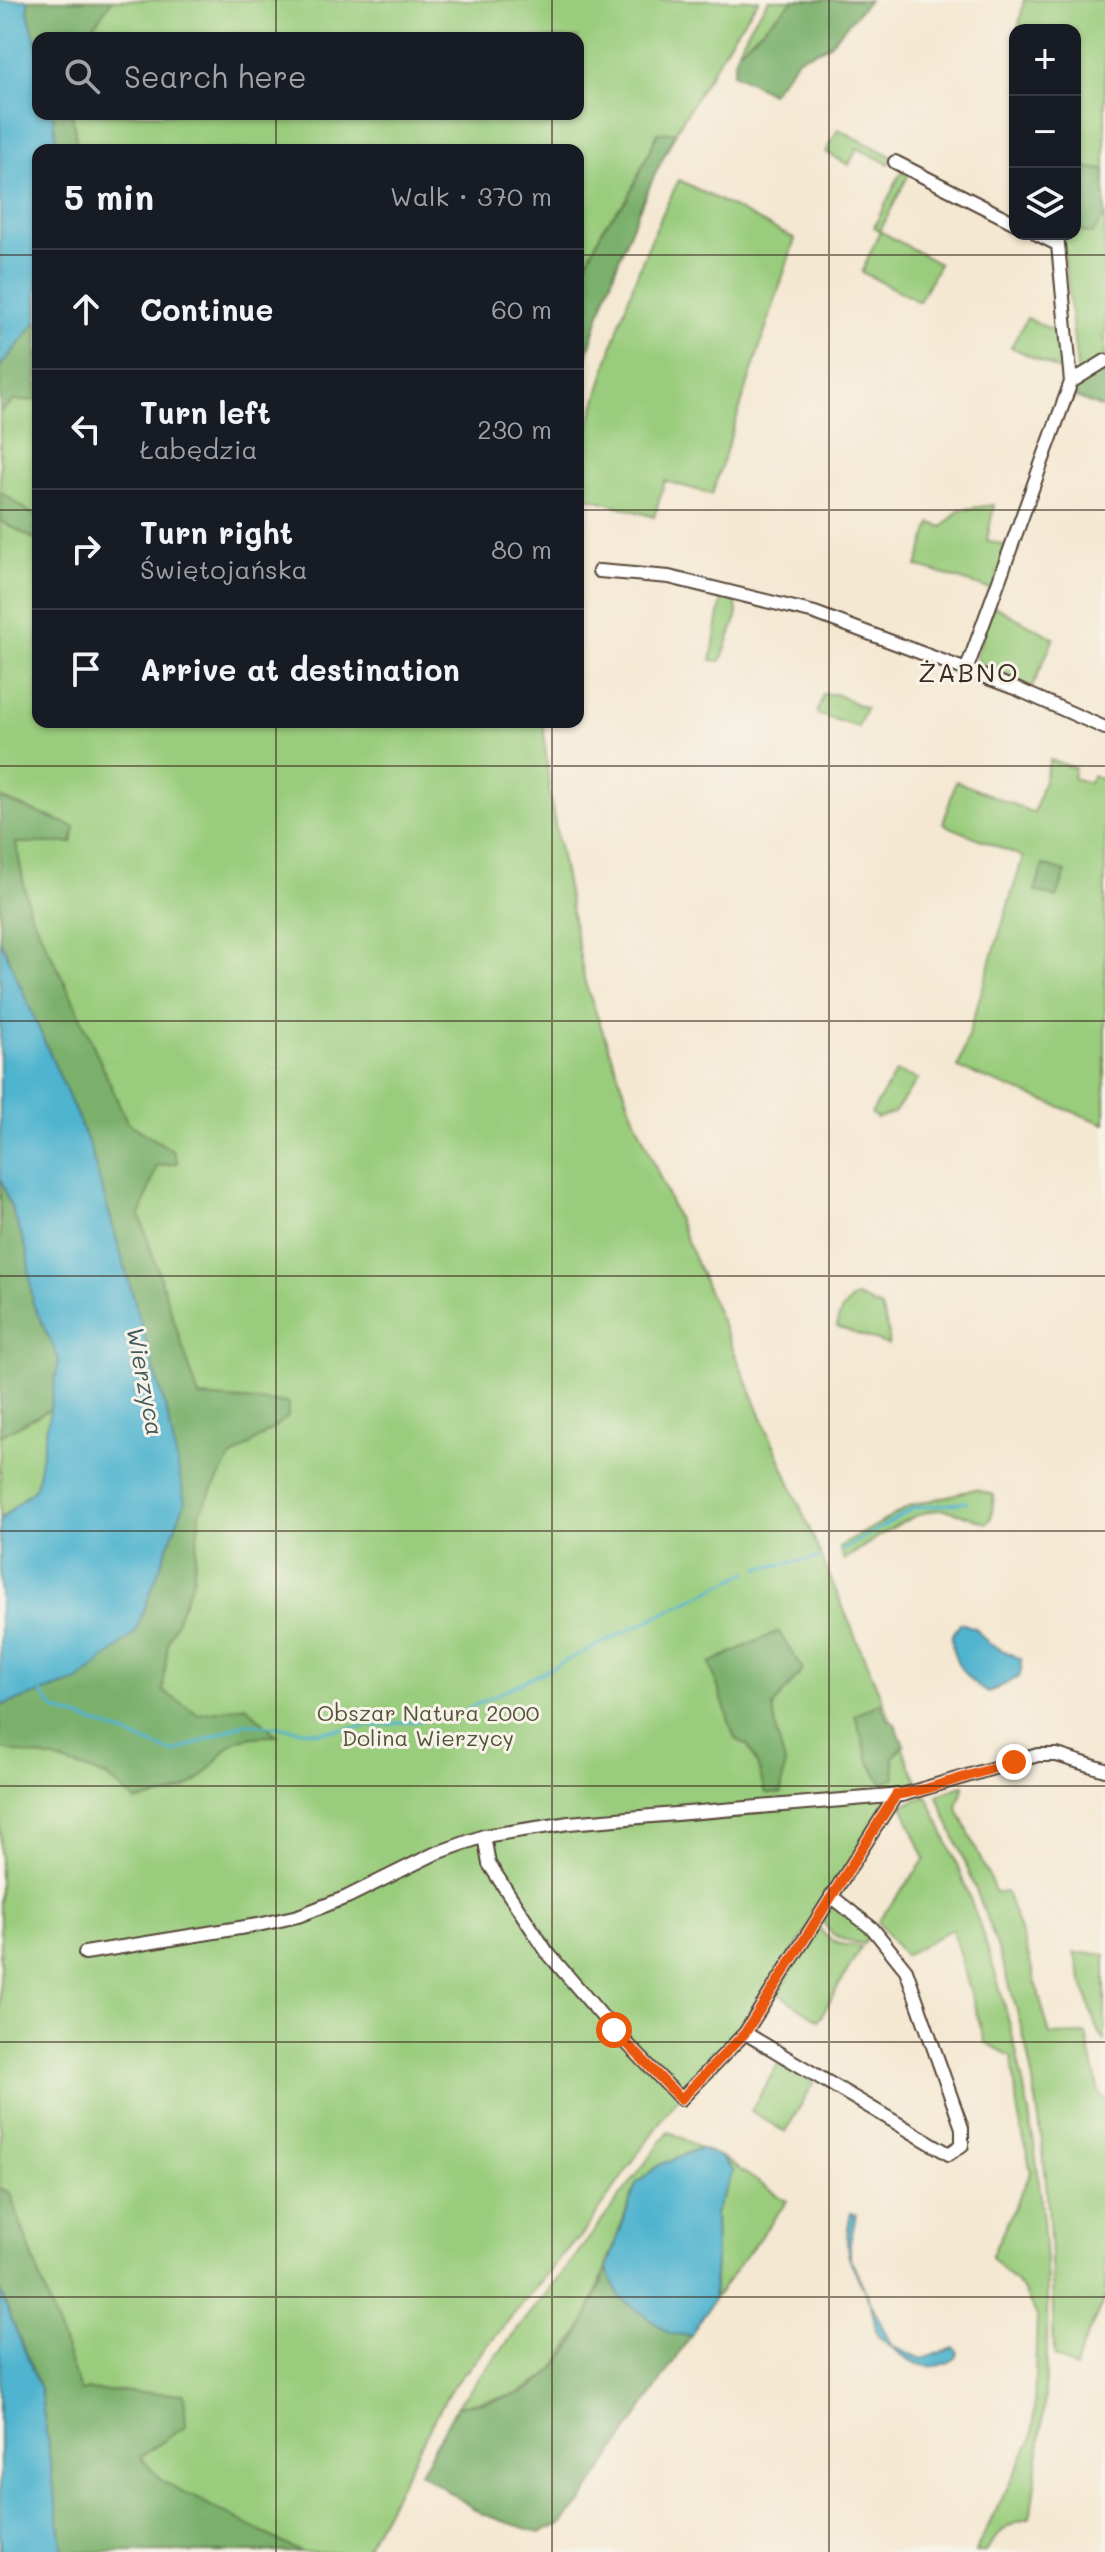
<!DOCTYPE html>
<html lang="en">
<head>
<meta charset="utf-8">
<style>
	body { margin:0; font-family:Mali,sans-serif; background:#242831; color:#f1f3f6 }
	.controls { position:absolute; right:24px; top:24px; display:grid; overflow:hidden; border-radius:16px; box-shadow:0 2px 6px #0004 }
	.controls button { width:72px; height:72px; display:grid; place-items:center; padding:0; border:0; border-bottom:2px solid #363941; background:#171b24; color:#f1f3f6; font:40px sans-serif }
	.stop { position:absolute; width:24px; height:24px; margin:-18px; border:6px solid #ea580c; border-radius:50%; background:#fff }
	.stop.end { background:#ea580c; border-color:#fff; box-shadow:0 2px 8px #0008 }
	.list { margin:0; padding:0; list-style:none }
	h2 { display:flex; justify-content:space-between; align-items:center; height:104px; margin:0; padding:0 32px; font-size:34px }
	h2 small { font-size:26px; font-weight:400; color:#9ea1a6 }
	.list li { display:grid; grid-template-columns:52px 1fr auto; gap:24px; align-items:center; box-sizing:border-box; height:120px; padding:0 32px; border-top:2px solid #363941 }
	.list b { display:block; font-size:30px; white-space:nowrap }
	.list p { margin:0; font-size:26px; white-space:nowrap; color:#9ea1a6 }
	.list em { font-size:26px; font-style:normal; color:#9ea1a6 }
	.icon { flex:none; width:44px; height:44px; fill:none; stroke:currentColor; stroke-width:2; stroke-linecap:round; stroke-linejoin:round }
	.map { position:relative; flex:none; width:1105px; height:2552px; overflow:hidden }
	.search { position:absolute; background:#171b24; box-shadow:0 2px 6px #0004; left:32px; top:32px; width:552px; height:88px; display:flex; align-items:center; gap:20px; box-sizing:border-box; padding:0 28px; border-radius:16px; color:#9ea1a6; font-size:30px }
	.panel { position:absolute; background:#171b24; box-shadow:0 2px 6px #0004; left:32px; top:144px; width:552px; height:584px; border-radius:16px }
	.map>svg:first-child { display:block }
	.green { fill:#99cc7c; stroke:#6a7b4d; stroke-width:2; fill-rule:evenodd }
	.forest { fill:#7ab06c; stroke:#5a6d45; stroke-width:2 }
	.water { fill:#50b4cf; stroke:#466f76; stroke-width:2 }
	.lines { fill:none; stroke-linecap:round; stroke-linejoin:round }
	.stream { stroke:#50b4cf; stroke-width:3 }
	.minor-casing { stroke:#574639; stroke-width:16 }
	.minor { stroke:#fff; stroke-width:12 }
	.route { stroke:#ea580c; stroke-width:10 }
	.grid { fill:none; stroke:#3b2a1e; stroke-width:2; stroke-opacity:0.55 }
	.labels { text-anchor:middle; dominant-baseline:central; stroke-width:6; stroke-linejoin:round; paint-order:stroke }
	.park-label { font-size:22px; fill:#525236; stroke:#f7f3e8 }
	.water-label { font-size:24px; font-style:italic; fill:#425a5c; stroke:#f7f3e8 }
	.quarter-label { font-size:26px; letter-spacing:2px; fill:#3b2a1e; stroke:#f7f3e8 }
</style>
</head>
<body>
<div class="map">
<svg width="1105" height="2552" viewBox="0 0 1105 2552">
	<rect width="100%" height="100%" fill="#f7f3e8"/>
	<filter id="ink" filterUnits="userSpaceOnUse"><feTurbulence type="fractalNoise" baseFrequency=".0125" numOctaves="2"/><feDisplacementMap in="SourceGraphic" scale="16" xChannelSelector="R" yChannelSelector="G"/><feConvolveMatrix kernelMatrix="1 2 1 2 8 2 1 2 1" color-interpolation-filters="sRGB"/></filter>
	<filter id="wash" filterUnits="userSpaceOnUse"><feTurbulence type="fractalNoise" baseFrequency=".006" numOctaves="4" result="noise"/><feDisplacementMap in="SourceGraphic" scale="32" xChannelSelector="R" yChannelSelector="G"/><feGaussianBlur stdDeviation="1.8" result="paint"/><feColorMatrix in="noise" values="0 0 0 0 0 0 0 0 0 0 0 0 0 0 0 0 0 1.4 0 .05"/><feComposite in="paint" operator="in"/></filter>
	<g filter="url(#wash)">
		<rect width="100%" height="100%" fill="#f4e8d2"/>
		<path class="green" d="M0,0H759L735,33L659,159L615,263L578,381V150H38V722H543L550,798L585,983L635,1119L919,1786L905,1790L731,2040L671,2106L577,2242L575,2240L449,2392L364,2552H0ZM38,38H578V114H38Z
			M769,0H794L737,52L752,23Z
			M1024,0H1105V355L1078,376L1062,234H1075V79L1079,70L1075,69V30H1018Z
			M838,129L893,157L889,164L857,148L849,165L826,152Z
			M902,171L909,174L880,231L939,264L919,302L862,272L880,231L874,227Z
			M679,180L795,239L712,494L665,481L654,517L578,494C578,461 588,429 597,398C618,323 643,249 679,180Z
			M1027,318L1056,332L1060,336L1066,373L1011,347Z
			M994,505L987,540L1007,546L993,590L917,566L931,523L943,527L959,510Z
			M722,597L736,601L737,617L721,661L711,660Z
			M994,606L1054,638L1032,688L983,671L976,655Z
			M823,694H835L866,708L858,727L817,714Z
			M1050,760L1075,768L1073,778L1089,783L1093,775L1105,781V1124L958,1068L1023,857L943,824L956,781L1034,813Z
			M896,1072L918,1079L894,1113L877,1118L871,1114Z
			M857,1297L881,1308L889,1334L888,1345L837,1327C837,1314 846,1302 857,1297Z
			M974,1489L994,1495L991,1519L986,1523C973,1519 957,1511 944,1510C913,1508 869,1544 844,1560L839,1547L910,1506Z
			M964,1785L957,1807L996,1893L1006,1892L1027,1951L1050,2035L1086,2034L1099,2092L1105,2099V2298L1080,2351L1075,2369L1054,2356C1052,2260 1049,2166 1031,2071C1013,1975 975,1885 937,1795Z
			M927,1796C1015,1983 1058,2186 1045,2393C1042,2433 1036,2474 1031,2514L1029,2519C1007,2523 998,2534 985,2552H975L1033,2437L1037,2316L1024,2291L991,2257L1031,2172L1018,2114L1012,2057L985,2042L952,1929L904,1956L878,1922L925,1859L902,1805Z
			M832,1905L870,1932L864,1944C844,1941 830,1938 822,1919Z
			M818,1925C827,1944 842,1945 861,1947L819,2020L778,1994Z
			M1074,1953L1105,1954V2041L1096,2027Z
			M779,2062L814,2083L785,2132L751,2111Z
			M669,2131L700,2148L659,2165L636,2184L587,2319L551,2374L515,2395L457,2406L572,2261Z
			M719,2156L787,2201L713,2300L716,2260L715,2214L733,2172Z"/>
		<path class="forest" d="M29,0H112L85,38H38V49L27,8Z
			M794,0H869L828,46L799,58L771,93L733,73L737,52Z
			M53,114H72L78,150H57Z
			M676,132C633,214 601,299 578,389V281L604,226L627,199L658,133Z
			M1089,168L1105,170V216L1092,234L1075,230V175Z
			M38,320V400L14,401L0,412V367Z
			M1105,369V409L1073,396L1079,384Z
			M0,491L38,518V541L0,521Z
			M0,798L75,827L72,843H16L29,910L71,995L127,1122L173,1151L178,1163L157,1166L140,1216L199,1397L288,1403V1417L229,1460L200,1512L193,1580L168,1641L163,1691L198,1714L246,1706L277,1736C219,1735 233,1751 196,1782C179,1796 157,1797 136,1801L106,1776L54,1759L0,1749V1706L78,1681L168,1417L89,1144L0,939Z
			M1043,865L1066,872L1057,898L1035,891Z
			M0,1177L27,1251L33,1304L59,1359L50,1409L0,1436Z
			M778,1631L803,1670L773,1706L777,1735L785,1763L781,1794L765,1793L758,1767L748,1745L735,1739L710,1663Z
			M881,1703L886,1718L895,1724L904,1745L893,1757L895,1778L883,1784L869,1761L855,1715Z
			M0,2188L10,2193L80,2390L184,2394L186,2426L140,2457L162,2481L301,2552H63L40,2389L0,2291Z
			M607,2269L619,2296L670,2334L691,2335L580,2504L562,2524L540,2533L482,2514L420,2473L457,2406C475,2403 495,2401 513,2396C566,2380 589,2315 607,2269Z"/>
		<path class="water" d="M0,0H29L27,9L38,49V114H53L57,150H38V320L0,367Z
			M0,939L89,1144L168,1417L185,1502L135,1633L78,1681L0,1706V1520L36,1487L59,1359L33,1304L27,1251L0,1177Z
			M961,1623L975,1628L989,1644L1021,1659L1022,1668L1019,1677L988,1693C967,1681 950,1660 952,1635Z
			M700,2148L719,2156L733,2172L715,2214L716,2260L713,2300L691,2335L670,2334L619,2296L607,2269L636,2184L659,2165Z
			M851,2213L856,2215L850,2243V2259L891,2345L922,2359L954,2348L958,2352L956,2358C925,2379 904,2357 878,2336C874,2326 874,2315 871,2305C856,2266 839,2260 851,2213Z
			M0,2291L40,2389L63,2552H0Z"/>
		<g class="lines">
			<path class="stream" d="M841,1551L914,1508L967,1502
				M759,1568L819,1558
				M41,1692L55,1710L110,1728L174,1753L245,1723L319,1732L451,1717L748,1572"/>
		</g>
	</g>
	<g filter="url(#ink)">
		<g class="lines">
			<g class="minor-casing">
				<path id="minor" d="M895,162L1015,223
					M1037,234L1057,244
					M1071,382L1105,361
					M599,571L669,577L815,613L1017,689L1105,728
					M966,671L1071,382L1057,234
					M484,1836L489,1864L547,1952L614,2030L681,2099L745,2033L896,1795
					M85,1953L258,1925L298,1916L347,1897L434,1854L484,1836L569,1823L902,1795L1038,1755H1057L1105,1770
					M745,2033L949,2154L962,2145V2128L906,1970L873,1929L831,1896"/>
			</g>
			<use href="#minor" class="minor"/>
		</g>
	</g>
	<g class="lines" filter="url(#ink)">
		<path class="route" d="M614,2030L681,2099L745,2033L896,1795L925,1789L1014,1762"/>
	</g>
	<path class="grid" d="M276,0V38M552,0V38M829,0V2552M276,114V150M552,114V150M0,255H38M578,255H1105M0,510H38M578,510H1105M276,722V2552M552,722V2552M0,766H1105M0,1021H1105M0,1276H1105M0,1531H1105M0,1786H1105M0,2042H1105M0,2297H1105"/>
	<g class="labels">
		<g class="park-label">
			<text x="428" y="1712">Obszar Natura 2000<tspan x="428" dy="25">Dolina Wierzycy</tspan></text>
		</g>
		<g class="water-label">
			<text transform="translate(146 1381) rotate(79)">Wierzyca</text>
		</g>
		<g class="quarter-label">
			<text x="969" y="672">ŻABNO</text>
		</g>
	</g>
</svg>
<div class="controls">
<button>+</button>
<button>−</button>
<button><svg class="icon" aria-label="layers" viewBox="0 0 24 24"><path d="M12 4l9 5-9 5-9-5zM3 14l9 5 9-5"/></svg></button>
</div>
<div class="stop" style="left:614px;top:2030px"></div>
<div class="stop end" style="left:1014px;top:1762px"></div>
<div class="search"><svg class="icon" aria-label="search" viewBox="0 0 24 24"><circle cx="10" cy="10" r="6"/><path d="M15 15l6 6"/></svg>Search here</div>
<section class="panel">
<h2>5 min<small>Walk · 370 m</small></h2>
<ul class="list">
<li><svg class="icon" aria-label="ahead" viewBox="0 0 24 24"><path d="M12 20V5M6 11l6-6 6 6"/></svg><div><b>Continue</b></div><em>60 m</em></li>
<li><svg class="icon" aria-label="left" viewBox="0 0 24 24"><path d="M17 20v-9H6M10 6l-5 5 5 5"/></svg><div><b>Turn left</b><p>Łabędzia</p></div><em>230 m</em></li>
<li><svg class="icon" aria-label="right" viewBox="0 0 24 24"><path d="M7 20v-9h11M14 6l5 5-5 5"/></svg><div><b>Turn right</b><p>Świętojańska</p></div><em>80 m</em></li>
<li><svg class="icon" aria-label="arrive" viewBox="0 0 24 24"><path d="M6 21V4h12l-3 4 3 4H6"/></svg><div><b>Arrive at destination</b></div></li>
</ul>
</section>
</div>
</body>
</html>
